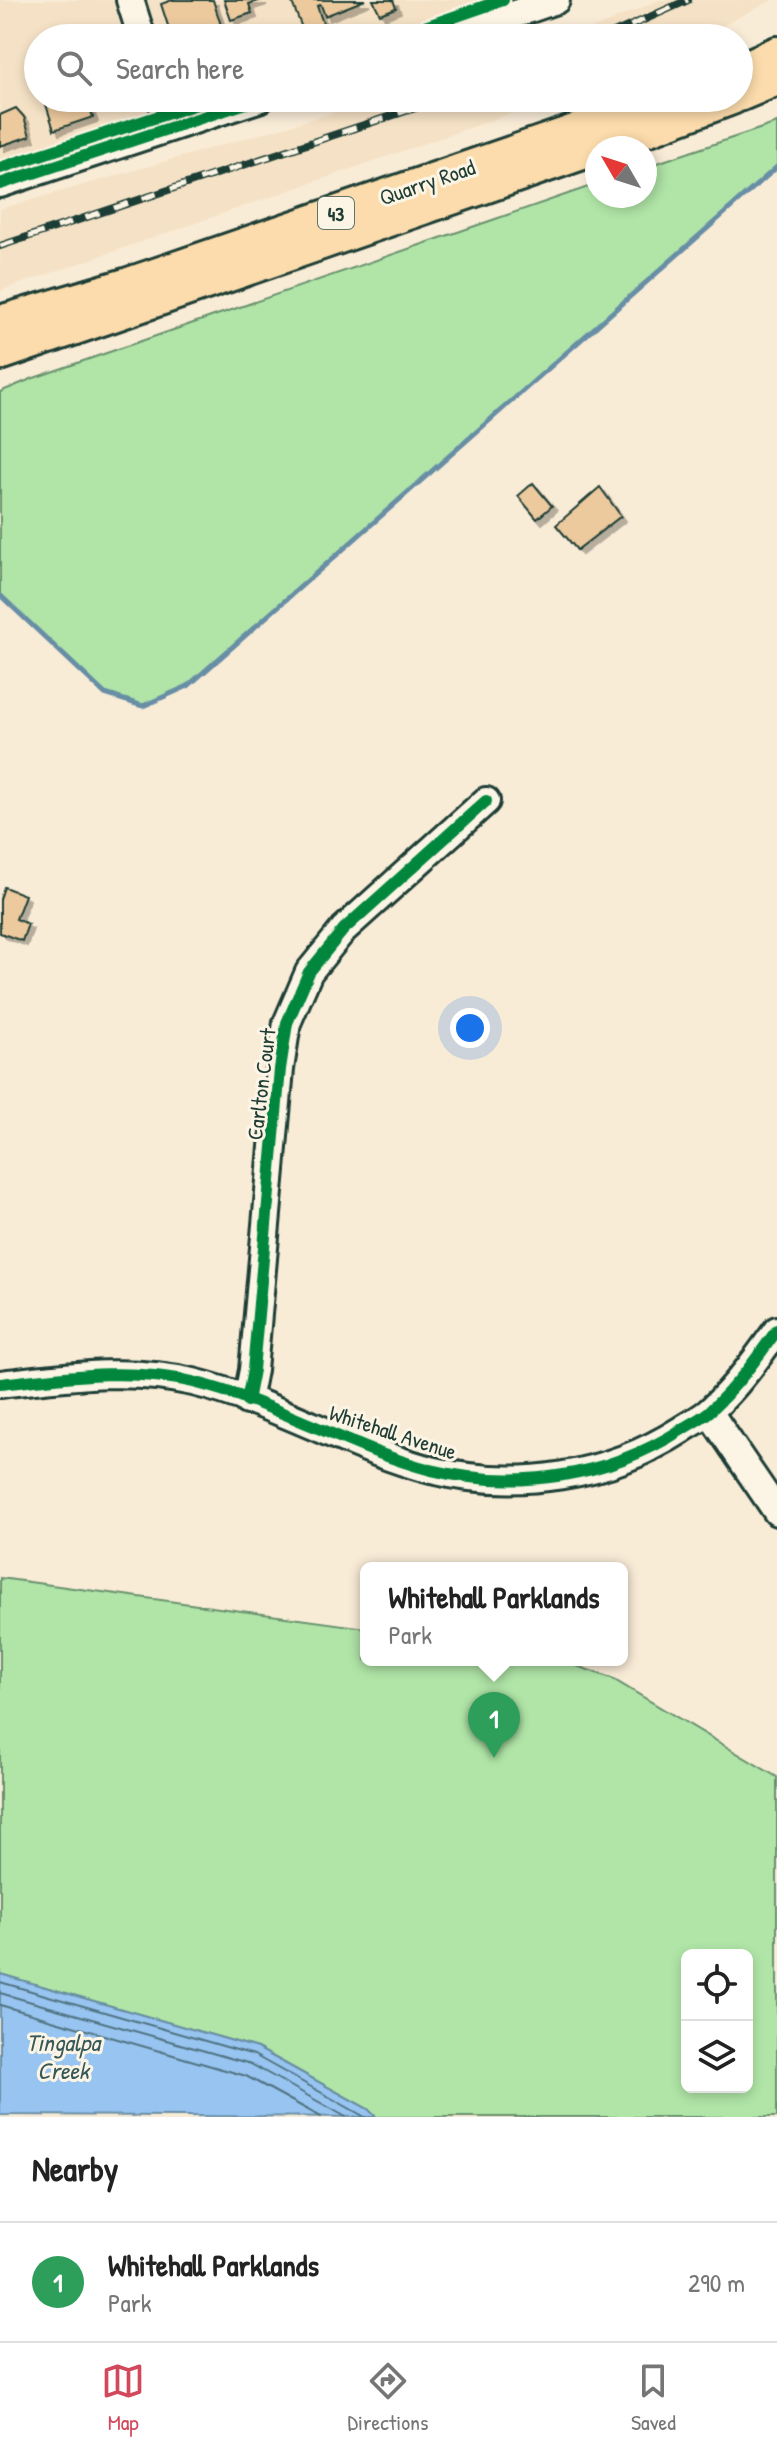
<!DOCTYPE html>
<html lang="en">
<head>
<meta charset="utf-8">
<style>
	body { margin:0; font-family:"Patrick Hand",sans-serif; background:#f6f6f6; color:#222 }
	.controls { position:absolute; right:24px; bottom:24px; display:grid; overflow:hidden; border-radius:12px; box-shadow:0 4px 12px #0003 }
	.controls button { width:72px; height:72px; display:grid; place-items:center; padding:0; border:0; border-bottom:2px solid #e0e0e0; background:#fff; color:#222; font:40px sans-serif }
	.compass { position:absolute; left:585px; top:136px; width:72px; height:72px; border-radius:50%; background:#fff; box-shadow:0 4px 12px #0003; rotate:309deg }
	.you { position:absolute; left:470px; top:1028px; width:28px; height:28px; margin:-20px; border:6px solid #fff; border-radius:50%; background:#1a73e8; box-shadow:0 0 0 12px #1a73e833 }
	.badge { display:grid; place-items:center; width:52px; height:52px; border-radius:50%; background:#d1495b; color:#fff; font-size:26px; font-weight:700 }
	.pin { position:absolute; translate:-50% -66px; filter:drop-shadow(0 2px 4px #0008) }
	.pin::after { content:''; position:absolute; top:42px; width:28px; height:24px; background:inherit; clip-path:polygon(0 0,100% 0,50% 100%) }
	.popup { position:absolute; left:360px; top:1562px; width:268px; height:104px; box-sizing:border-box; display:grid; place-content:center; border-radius:12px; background:#fff; filter:drop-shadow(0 2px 6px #0005); font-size:26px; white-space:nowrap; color:#767676 }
	.popup b { font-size:30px; color:#222 }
	.popup::after { content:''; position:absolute; left:50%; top:100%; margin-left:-16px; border:16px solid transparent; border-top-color:#fff }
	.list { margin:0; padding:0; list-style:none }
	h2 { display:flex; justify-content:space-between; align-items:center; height:104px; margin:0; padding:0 32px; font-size:34px }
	h2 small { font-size:26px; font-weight:400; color:#767676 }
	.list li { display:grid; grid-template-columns:52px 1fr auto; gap:24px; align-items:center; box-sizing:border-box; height:120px; padding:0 32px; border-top:2px solid #e0e0e0 }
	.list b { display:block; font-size:30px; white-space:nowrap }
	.list p { margin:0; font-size:26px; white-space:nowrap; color:#767676 }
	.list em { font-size:26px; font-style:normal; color:#767676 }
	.icon { flex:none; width:44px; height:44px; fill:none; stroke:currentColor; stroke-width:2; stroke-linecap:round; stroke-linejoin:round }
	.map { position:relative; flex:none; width:777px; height:2117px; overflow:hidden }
	.search { position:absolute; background:#fff; box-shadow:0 4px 12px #0003; left:24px; right:24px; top:24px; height:88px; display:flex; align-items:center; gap:20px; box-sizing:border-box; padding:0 28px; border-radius:44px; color:#767676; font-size:30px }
	.sheet { height:224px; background:#fff }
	nav { display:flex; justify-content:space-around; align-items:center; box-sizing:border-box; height:112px; border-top:2px solid #e0e0e0; background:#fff; font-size:22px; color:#767676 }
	nav a { display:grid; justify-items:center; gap:4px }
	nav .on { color:#d1495b }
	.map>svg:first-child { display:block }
	.built { fill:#f5e2c6 }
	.green { fill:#b0e5a7; stroke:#68916e; stroke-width:2; fill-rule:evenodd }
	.water { fill:#98c4f1; stroke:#688ea5; stroke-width:2 }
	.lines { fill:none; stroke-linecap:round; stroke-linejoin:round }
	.shore { stroke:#4f7380; stroke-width:2 }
	.stream { stroke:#688ea5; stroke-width:5 }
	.building { fill:#ecca9e; stroke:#1f3d34; stroke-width:2; filter:url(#shadow) }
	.minor-casing { stroke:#1f3d34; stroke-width:32 }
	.major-casing { stroke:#1f3d34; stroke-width:38 }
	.minor { stroke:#fcf5e5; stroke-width:26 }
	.major { stroke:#fcdcac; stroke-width:32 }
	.rail-casing { stroke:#1f3d34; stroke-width:8 }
	.rail { stroke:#fcf5e5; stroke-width:5; stroke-dasharray:15; stroke-linecap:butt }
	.cycleway-casing { stroke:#fcf5e5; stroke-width:17 }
	.cycleway { stroke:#00873e; stroke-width:12 }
	.labels { text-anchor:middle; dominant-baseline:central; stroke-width:6; stroke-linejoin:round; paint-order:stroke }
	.shield { fill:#fcf5e5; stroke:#617469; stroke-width:2 }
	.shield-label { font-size:20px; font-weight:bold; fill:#1f3d34 }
	.street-label { font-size:22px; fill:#1f3d34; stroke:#fcf5e5 }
	.water-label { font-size:24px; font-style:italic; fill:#37585a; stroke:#fcf5e5 }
</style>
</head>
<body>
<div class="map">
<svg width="777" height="2117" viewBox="0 0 777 2117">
	<defs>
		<filter id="shadow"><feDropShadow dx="5" dy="5" stdDeviation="0" flood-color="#0004"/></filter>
	</defs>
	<rect width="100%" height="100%" fill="#f9ecd7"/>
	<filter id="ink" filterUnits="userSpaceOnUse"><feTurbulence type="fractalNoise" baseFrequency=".0125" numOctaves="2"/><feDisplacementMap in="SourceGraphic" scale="16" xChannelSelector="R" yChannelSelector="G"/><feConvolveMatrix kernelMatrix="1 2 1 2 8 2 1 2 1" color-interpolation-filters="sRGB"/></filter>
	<g filter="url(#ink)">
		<path class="built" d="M0,0H484L377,38H38V98H201L0,164Z
			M659,0H773L698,38H570Z
			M384,98H556L0,291V209Z"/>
		<path class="green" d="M777,123V167L188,686L143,706L105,694L0,595V392L31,379L597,184V196H645V167Z
			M0,1578L366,1628V1660H560L611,1678L777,1777V2117H376L368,2109L257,2048L0,1974ZM687,1955H747V2087H687Z"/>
		<path class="water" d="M0,1974L257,2048L368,2109L376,2117L0,2115Z"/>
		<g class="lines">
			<path class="shore" d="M0,1982L254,2055L365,2117
				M0,1993L251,2064L346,2117
				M0,2005L246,2076L321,2117"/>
			<path class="stream" d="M0,595L105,694L143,706L188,686L777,167"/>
		</g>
		<path class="building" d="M172,0H213L225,38H205L204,35L193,38H172L161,4Z
			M224,0H262L249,4L252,13L231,20Z
			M291,0H365L325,16L321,5L317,6L328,38H306Z
			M373,0H393L396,8L380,14Z
			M44,98H86L93,117L54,130Z
			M16,108L24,117L30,136L0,146V115Z
			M533,483L552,506L537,519L518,496Z
			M600,487L621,516L577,550L556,525Z
			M4,887L25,895L16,919L28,924L22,941L0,933V899Z"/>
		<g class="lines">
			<g class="minor-casing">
				<path id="minor" d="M130,0L142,38
					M446,38L556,0
					M161,98L170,128
					M0,184L261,98
					M0,1384C64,1377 128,1367 193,1382C275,1402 350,1449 431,1470C516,1491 608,1477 681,1430C691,1423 703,1418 711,1410C737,1386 757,1358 777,1330
					M247,1401L253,1370L280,1069L287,1023L309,972L344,929L486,801
					M709,1412L777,1512"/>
			</g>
			<g class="major-casing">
				<path id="major" d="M739,70L777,53
					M739,95L777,79
					M598,148L732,98
					M0,322L129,284L671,98
					M0,354L597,148"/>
			</g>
			<use href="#minor" class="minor"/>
			<use href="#major" class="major"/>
			<g class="rail-casing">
				<path id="rail" d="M603,38L688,0
					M0,246L445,98"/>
			</g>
			<use href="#rail" class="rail"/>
			<g class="cycleway-casing">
				<path id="cycleway" d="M393,38L503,0
					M0,168L215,98
					M0,184L261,98
					M0,1384C64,1377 128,1367 193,1382C275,1402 350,1449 431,1470C516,1491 608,1477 681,1430C691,1423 703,1418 711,1410C737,1386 757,1358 777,1330
					M247,1401L253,1370L280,1069L287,1023L309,972L344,929L486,801"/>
			</g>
			<use href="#cycleway" class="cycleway"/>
		</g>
	</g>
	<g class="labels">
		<rect class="shield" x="318" y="197" width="36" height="32" rx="6"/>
		<g class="shield-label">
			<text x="336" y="213">43</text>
		</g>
		<g class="street-label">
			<text transform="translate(427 182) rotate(-19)">Quarry Road</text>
			<text transform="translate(261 1084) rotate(-83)">Carlton Court</text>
			<text transform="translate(393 1432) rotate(18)">Whitehall Avenue</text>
		</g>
		<g class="water-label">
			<text x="63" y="2042">Tingalpa<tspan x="63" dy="28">Creek</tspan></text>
		</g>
	</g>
</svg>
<div class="controls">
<button><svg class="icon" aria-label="locate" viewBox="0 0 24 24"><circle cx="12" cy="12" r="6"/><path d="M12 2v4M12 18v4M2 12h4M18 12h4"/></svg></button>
<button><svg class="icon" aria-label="layers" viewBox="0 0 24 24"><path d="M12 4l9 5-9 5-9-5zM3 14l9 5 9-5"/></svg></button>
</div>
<svg class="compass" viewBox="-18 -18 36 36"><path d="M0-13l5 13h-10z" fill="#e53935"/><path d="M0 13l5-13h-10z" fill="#767676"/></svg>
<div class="you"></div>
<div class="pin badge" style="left:494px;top:1758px;background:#2e9e5b">1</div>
<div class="popup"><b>Whitehall Parklands</b>Park</div>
<div class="search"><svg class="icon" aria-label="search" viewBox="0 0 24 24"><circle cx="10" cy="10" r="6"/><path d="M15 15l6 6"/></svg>Search here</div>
</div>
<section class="sheet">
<h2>Nearby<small></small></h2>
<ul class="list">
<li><span class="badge" style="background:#2e9e5b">1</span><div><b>Whitehall Parklands</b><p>Park</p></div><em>290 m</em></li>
</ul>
</section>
<nav>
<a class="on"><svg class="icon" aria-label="map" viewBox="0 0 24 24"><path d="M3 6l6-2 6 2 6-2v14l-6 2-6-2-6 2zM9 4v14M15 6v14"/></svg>Map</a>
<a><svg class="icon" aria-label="directions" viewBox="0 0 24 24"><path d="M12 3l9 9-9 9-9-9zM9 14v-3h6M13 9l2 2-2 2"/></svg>Directions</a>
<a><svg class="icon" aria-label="saved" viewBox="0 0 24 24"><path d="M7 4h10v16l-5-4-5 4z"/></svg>Saved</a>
</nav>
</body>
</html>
